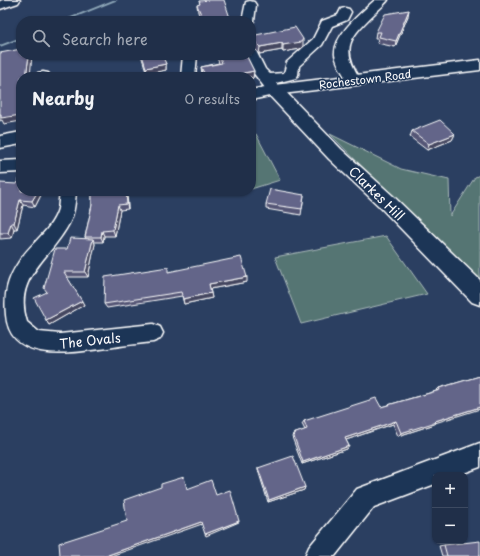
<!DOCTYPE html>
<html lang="en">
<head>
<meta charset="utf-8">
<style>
	body { margin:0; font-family:"Playpen Sans",sans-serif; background:#283750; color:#f1f3f6 }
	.controls { position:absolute; right:12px; bottom:12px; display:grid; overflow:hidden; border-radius:8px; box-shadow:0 1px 3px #0004 }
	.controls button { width:36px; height:36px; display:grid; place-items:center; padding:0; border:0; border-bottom:1px solid #3d4a61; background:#202f49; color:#f1f3f6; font:20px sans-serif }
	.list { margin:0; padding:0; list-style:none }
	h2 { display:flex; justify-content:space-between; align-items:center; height:52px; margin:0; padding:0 16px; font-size:17px }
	h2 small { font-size:13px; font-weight:400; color:#a2a9b4 }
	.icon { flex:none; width:22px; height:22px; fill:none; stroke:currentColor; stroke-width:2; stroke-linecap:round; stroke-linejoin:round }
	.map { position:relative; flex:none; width:480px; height:556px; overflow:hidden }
	.search { position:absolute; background:#202f49; box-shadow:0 1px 3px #0004; left:16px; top:16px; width:240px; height:44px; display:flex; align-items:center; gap:10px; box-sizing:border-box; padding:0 14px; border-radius:16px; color:#a2a9b4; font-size:15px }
	.panel { position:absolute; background:#202f49; box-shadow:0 1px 3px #0004; left:16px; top:72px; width:240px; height:124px; border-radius:16px }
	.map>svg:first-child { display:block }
	.green { fill:#557473; stroke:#aabab9 }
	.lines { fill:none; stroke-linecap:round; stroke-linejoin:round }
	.stream { fill:#8ea7b8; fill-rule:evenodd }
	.minor-casing { stroke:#fff; stroke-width:3 }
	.tertiary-casing { stroke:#fff; stroke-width:3 }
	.secondary-casing { stroke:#fff; stroke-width:3 }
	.minor { fill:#1d3557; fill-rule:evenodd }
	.tertiary { fill:#1d3557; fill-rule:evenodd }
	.secondary { fill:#1d3557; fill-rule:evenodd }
	.wall { fill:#555776; stroke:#fff }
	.shaded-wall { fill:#454760; stroke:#fff }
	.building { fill:#636589; stroke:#fff }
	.labels { text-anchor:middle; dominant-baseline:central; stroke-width:3; stroke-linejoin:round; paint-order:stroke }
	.far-street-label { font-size:11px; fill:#fff; stroke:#1d3557 }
	.street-label { font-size:13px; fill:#fff; stroke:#1d3557 }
</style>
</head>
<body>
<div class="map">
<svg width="480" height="556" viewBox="0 0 480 556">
	<rect width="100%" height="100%" fill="#2b3f61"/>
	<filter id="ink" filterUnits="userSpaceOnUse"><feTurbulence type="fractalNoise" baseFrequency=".025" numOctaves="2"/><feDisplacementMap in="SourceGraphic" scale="8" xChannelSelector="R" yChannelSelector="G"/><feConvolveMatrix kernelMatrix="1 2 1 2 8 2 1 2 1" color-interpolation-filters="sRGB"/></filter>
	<g filter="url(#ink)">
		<path class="green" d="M256,134L280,180L251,189V135Z
			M330,134L401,169L449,180L450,216L475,177L480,175V287Z
			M386,236L427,294L301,324L275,257Z"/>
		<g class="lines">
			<path class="stream" d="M113,0H118L66,21H61Z
				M21,37V39L0,47V45Z"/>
			<g class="minor-casing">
				<path id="minor" d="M3,0H20L18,3L0,9V1Z
					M375,0H388C384,5 379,9 375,13C349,38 340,48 361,80L359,83L354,84L349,83C344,75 337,65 335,55C333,35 362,12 375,0Z
					M250,1L254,2L256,5L254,21L251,24V21H242L246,2Z
					M345,8L349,9L351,12L347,20L332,26L322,45L299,66L298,75L296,78L276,83L281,90L279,93L274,94L269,93L252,71L245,55H251V50L256,51L265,69L270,74L284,73L287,62L313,39L322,21L338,15L341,9Z
					M183,55H197L195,77H181Z
					M43,72L48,73L51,77H37L38,73Z
					M21,160V172L0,173V161Z
					M60,191H76C75,205 74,217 66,229C47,261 13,279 27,322L39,332L60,334L153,324L160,327L163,333L160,339L153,342C138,344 123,345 108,348C74,352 10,365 6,315C4,293 7,279 20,260C31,243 52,230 58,209C59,204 59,197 60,191Z
					M480,443V467L458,475H435V484L374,507L335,556H305L309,547L357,489Z"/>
			</g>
			<g class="tertiary-casing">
				<path id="tertiary" d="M274,85L280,86L341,149L393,196L480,280V305L472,302L379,206L329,159L268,94L266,90L268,86Z"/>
			</g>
			<g class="secondary-casing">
				<path id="secondary" d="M480,60V70L274,95L251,100V90L274,85Z
					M21,132V144L0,148V136Z"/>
			</g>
			<use href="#minor" class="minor"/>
			<use href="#tertiary" class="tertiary"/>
			<use href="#secondary" class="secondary"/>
		</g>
		<path class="wall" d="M199,1L231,21H202L198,12L197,5H200Z
			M408,16L395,47L377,43L378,38H375L376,32Z
			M251,36L303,46L300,49L283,52L282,50L259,54L256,50L251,49Z
			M141,55H162L166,64V70L147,74Z
			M216,55H246L254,71L253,78L251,79V77H204L202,74L201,67L219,63Z
			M412,131L455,134L452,140L427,150L410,137Z
			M0,183L21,191H43L35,207L23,205L17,229H14L12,238L0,239Z
			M92,191H127L128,209L120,210L115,236H104L103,242H94L95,244L88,277H67L84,305L49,325L46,320L47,292L67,249L86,239L85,237L92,205Z
			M304,195L301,215L266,209V204Z
			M169,272L247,282L210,289L212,298L184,304L182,296L107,308L104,304Z
			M480,376L432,425L398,436L393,424L346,440L349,446L347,449L302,464L292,437L293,434L305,430L302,424L304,421L381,407L436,391L439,388Z
			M258,468L305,487L304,490L268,502L258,470Z
			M444,545L480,556H442L439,546Z"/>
		<path class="shaded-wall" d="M409,10L408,16L395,47L396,41Z
			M303,39V46L300,49L283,52V45Z
			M282,43V50L259,54L260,47Z
			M29,55H32L30,77H26Z
			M166,64V70L147,74L146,68Z
			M254,71L253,78L251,79V77H224Z
			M0,114L21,115V121L4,124L2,120L0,121Z
			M455,134L452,140L427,150L429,144Z
			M38,191H43L35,207L32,201Z
			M126,191H127L128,209L127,204Z
			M20,200L23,205L17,229L14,223Z
			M118,205L120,210L115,236L113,230Z
			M11,223L14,229L12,238L8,233Z
			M102,231L104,236L103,242L101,237Z
			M93,239L95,244L88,277L85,272Z
			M247,277V282L210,289L209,284Z
			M211,293L212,298L184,304L183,299Z
			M82,301L84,305L49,325L46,320Z
			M480,407V409L435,423L432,425L398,436L401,433L435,421Z
			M396,421L393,424L343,441L345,438Z
			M349,446L347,449L302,464L303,462Z
			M305,487L304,490L268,502L269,500Z
			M239,521V522L206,536L205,534Z
			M201,522L202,524L111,556H108V555Z"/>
		<path class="building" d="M209,0H224L231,21H204L197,5L200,4L199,1Z
			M409,10L396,41L379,37L381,32H376L385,14Z
			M149,19V21H139Z
			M295,27L303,39L301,42L283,45L282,43L260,47L256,43L251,42V36Z
			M21,49V55H29L26,77H21V115L1,118V114H0V53Z
			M142,55H162L166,64L146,68Z
			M219,55H246L254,71L224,77H206L201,67L222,63Z
			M440,120L455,134L429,144L412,131Z
			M19,179H21V191H38L32,201L20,200L14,223H11L8,233H0V183L17,184Z
			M270,189L304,195L302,209L266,204Z
			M92,191H126L127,204L118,205L113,230L102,231L101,237H85L92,205Z
			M70,238L93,239L85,272H64L82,301L46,320L34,298L47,292L44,288L55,249H67Z
			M241,257L247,277L209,284L211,293L183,299L181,292L104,304L105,277L168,267V272Z
			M480,376V407L435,421L436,422L401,433L396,421L345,438L349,446L303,462L293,434L307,429L304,421L376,398L381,407L440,390L439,388Z
			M293,456L305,487L269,500L258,468Z
			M184,477L187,489L211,480L216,495L230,490L239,521L205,534L201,522L108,555V556H56L60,555L59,543L127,521L124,500L161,487V484Z
			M480,541V556H447L444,545Z"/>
	</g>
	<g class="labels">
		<g class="far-street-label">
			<text transform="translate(365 79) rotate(-7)">Rochestown Road</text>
		</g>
		<g class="street-label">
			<text transform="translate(377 193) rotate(44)">Clarkes Hill</text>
			<text transform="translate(90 340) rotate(-6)">The Ovals</text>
		</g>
	</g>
</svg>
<div class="controls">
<button>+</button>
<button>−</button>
</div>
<div class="search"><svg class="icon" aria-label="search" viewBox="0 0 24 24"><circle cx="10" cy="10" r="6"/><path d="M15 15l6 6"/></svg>Search here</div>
<section class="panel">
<h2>Nearby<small>0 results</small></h2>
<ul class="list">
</ul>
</section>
</div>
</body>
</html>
